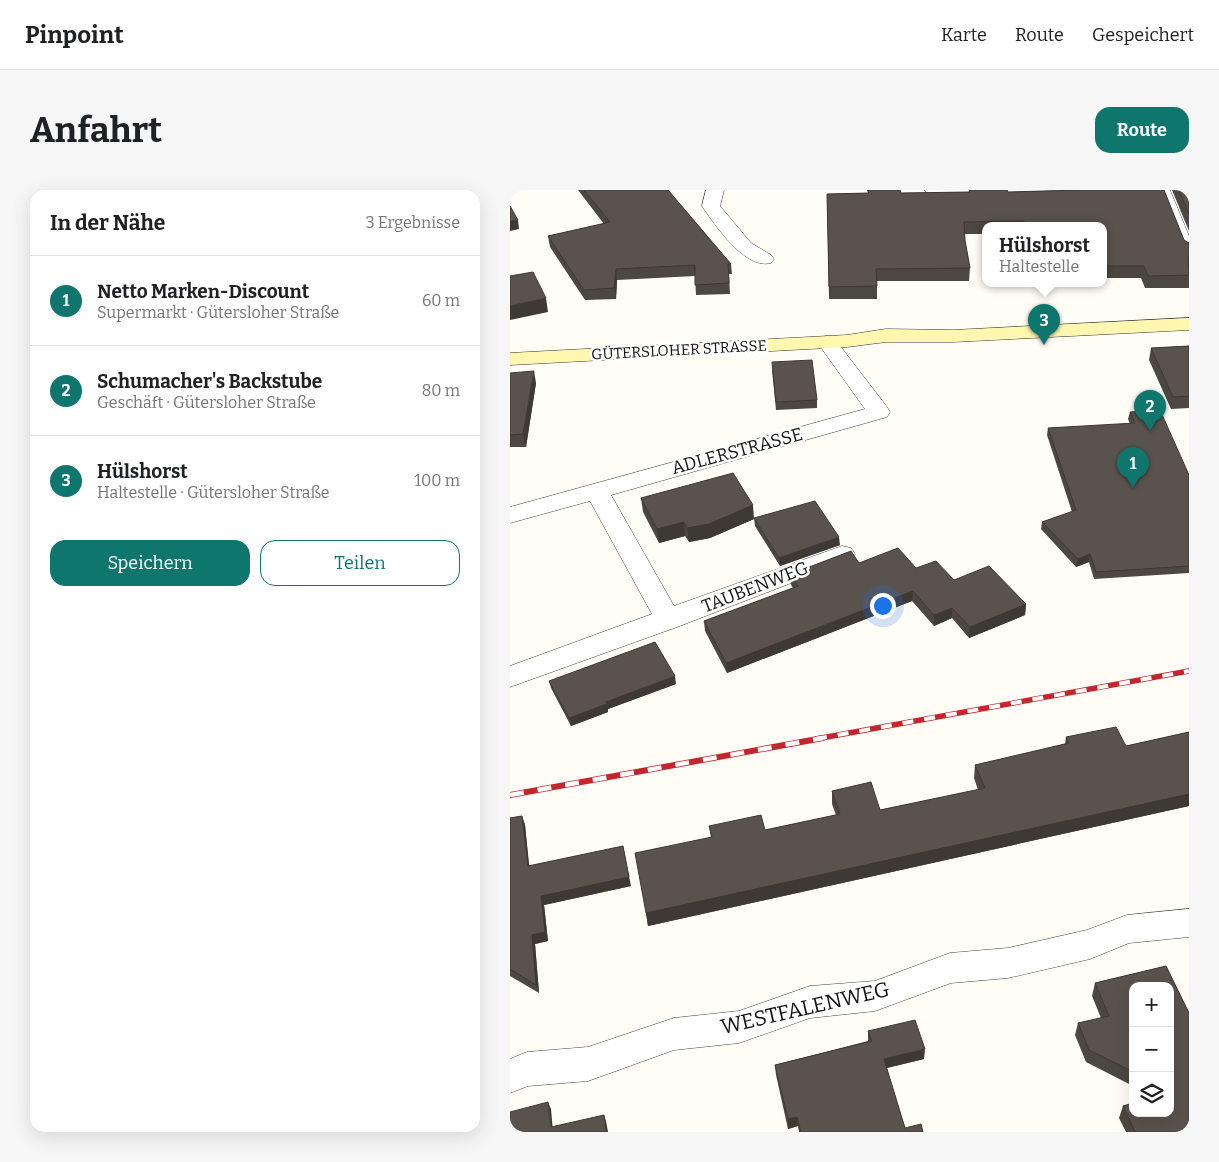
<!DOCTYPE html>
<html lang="de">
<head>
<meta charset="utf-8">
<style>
	body { margin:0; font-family:Bitter,serif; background:#f6f6f6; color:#202124 }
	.controls { position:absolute; right:15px; bottom:15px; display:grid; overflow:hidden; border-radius:10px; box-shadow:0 5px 20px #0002 }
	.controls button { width:45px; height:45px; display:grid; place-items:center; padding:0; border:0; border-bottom:1px solid #e0e0e0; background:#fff; color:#202124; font:25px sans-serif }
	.you { position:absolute; left:372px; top:415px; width:18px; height:18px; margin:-12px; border:4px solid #fff; border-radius:50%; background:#1a73e8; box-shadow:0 0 0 8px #1a73e833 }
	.badge { display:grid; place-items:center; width:32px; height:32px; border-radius:50%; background:#0f766e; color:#fff; font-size:16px; font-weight:700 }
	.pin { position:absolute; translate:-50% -41px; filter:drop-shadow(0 1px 2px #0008) }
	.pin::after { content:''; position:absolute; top:26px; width:18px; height:15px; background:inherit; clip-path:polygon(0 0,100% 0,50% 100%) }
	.popup { position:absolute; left:472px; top:32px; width:125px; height:65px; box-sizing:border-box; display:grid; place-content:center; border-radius:10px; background:#fff; filter:drop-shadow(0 1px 4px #0005); font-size:16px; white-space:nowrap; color:#757577 }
	.popup b { font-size:19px; color:#202124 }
	.popup::after { content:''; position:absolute; left:50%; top:100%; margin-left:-10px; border:10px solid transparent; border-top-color:#fff }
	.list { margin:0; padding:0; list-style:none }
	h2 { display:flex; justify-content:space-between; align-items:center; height:65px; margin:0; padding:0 20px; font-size:21px }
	h2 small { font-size:16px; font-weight:400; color:#757577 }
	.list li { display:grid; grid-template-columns:32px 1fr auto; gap:15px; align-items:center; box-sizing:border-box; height:90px; padding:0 20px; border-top:1px solid #e0e0e0 }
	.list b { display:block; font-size:19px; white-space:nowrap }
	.list p { margin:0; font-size:16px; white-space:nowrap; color:#757577 }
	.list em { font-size:16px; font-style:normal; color:#757577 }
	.actions { display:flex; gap:10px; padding:15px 20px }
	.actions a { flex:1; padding:11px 0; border:1px solid #0f766e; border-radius:15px; text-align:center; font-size:18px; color:#0f766e }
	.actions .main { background:#0f766e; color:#fff }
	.icon { flex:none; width:28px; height:28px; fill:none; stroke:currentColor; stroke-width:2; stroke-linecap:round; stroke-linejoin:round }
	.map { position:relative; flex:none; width:679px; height:942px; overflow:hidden; border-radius:15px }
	header { display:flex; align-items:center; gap:30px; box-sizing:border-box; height:70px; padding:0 25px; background:#fff; border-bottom:1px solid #e0e0e0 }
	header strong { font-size:24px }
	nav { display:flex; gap:28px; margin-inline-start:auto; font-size:18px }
	.intro { display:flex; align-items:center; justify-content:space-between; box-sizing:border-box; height:120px; padding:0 30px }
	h1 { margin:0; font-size:35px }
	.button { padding:12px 22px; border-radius:15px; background:#0f766e; color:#fff; font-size:18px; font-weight:700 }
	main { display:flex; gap:30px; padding:0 30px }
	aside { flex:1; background:#fff; border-radius:15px; box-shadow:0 5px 20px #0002 }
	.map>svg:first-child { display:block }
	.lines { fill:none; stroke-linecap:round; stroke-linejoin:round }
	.lane-casing { stroke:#444; stroke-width:1 }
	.street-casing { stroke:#444; stroke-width:1 }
	.secondary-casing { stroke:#333; stroke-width:1 }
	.lane { fill:#fff; fill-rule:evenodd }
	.street { fill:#fff; fill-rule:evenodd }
	.secondary { fill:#fff6b0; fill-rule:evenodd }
	.rail-far1-casing { stroke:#c4262e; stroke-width:5.5 }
	.rail-casing { stroke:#c4262e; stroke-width:6 }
	.rail-far1 { stroke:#fff; stroke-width:4; stroke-dasharray:11; stroke-linecap:butt }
	.rail { stroke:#fff; stroke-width:4.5; stroke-dasharray:14; stroke-linecap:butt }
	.wall { fill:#4d4742 }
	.shaded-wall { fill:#3f3936 }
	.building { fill:#5a524d; stroke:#3f3936 }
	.labels { text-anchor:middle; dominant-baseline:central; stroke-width:5; stroke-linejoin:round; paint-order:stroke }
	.far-street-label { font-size:15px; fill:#111; stroke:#fff }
	.street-label { font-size:18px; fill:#111; stroke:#fff }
	.near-street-label { font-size:21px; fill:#111; stroke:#fff }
</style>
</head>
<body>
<header>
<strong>Pinpoint</strong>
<nav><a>Karte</a><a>Route</a><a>Gespeichert</a></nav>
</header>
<div class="intro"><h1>Anfahrt</h1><a class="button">Route</a></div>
<main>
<aside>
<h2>In der Nähe<small>3 Ergebnisse</small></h2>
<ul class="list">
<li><span class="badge">1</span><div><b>Netto Marken-Discount</b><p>Supermarkt · Gütersloher Straße</p></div><em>60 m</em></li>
<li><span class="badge">2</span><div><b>Schumacher's Backstube</b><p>Geschäft · Gütersloher Straße</p></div><em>80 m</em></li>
<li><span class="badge">3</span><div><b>Hülshorst</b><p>Haltestelle · Gütersloher Straße</p></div><em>100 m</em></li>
</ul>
<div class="actions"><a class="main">Speichern</a><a>Teilen</a></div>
</aside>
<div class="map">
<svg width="679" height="942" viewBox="0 0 679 942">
	<rect width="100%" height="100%" fill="#fffdf5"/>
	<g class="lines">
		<g class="lane-casing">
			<path id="lane" d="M648,0H660L679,46V65L673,61Z"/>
		</g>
		<g class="street-casing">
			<path id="street" d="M196,0H214L210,16L241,53L261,65L264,69L261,73C235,80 205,35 192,16Z
				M415,0H494L491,4L485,5H424L418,4Z
				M317,146L324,148L377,217L380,222L377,227L101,305L164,416L332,356L341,358L345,364L341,370L167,437L0,497V476L142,424L80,311L0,333V317L355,219L307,152L310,148Z
				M679,719V747L619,753L580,769L498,788L441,793L365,821L300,828L229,853L164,860L78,891L18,896L0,903V869L17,862L78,857L164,828L229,821L300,796L365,791L440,763L498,758L577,740L617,725Z"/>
		</g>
		<g class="secondary-casing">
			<path id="secondary" d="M679,128V140L443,152H376L337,157L0,175V163L337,145L376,139L443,140Z"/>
		</g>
		<use href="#lane" class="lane"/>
		<use href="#street" class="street"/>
		<use href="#secondary" class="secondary"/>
		<g class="rail-far1-casing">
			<path id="rail-far1" d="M306,549L679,481"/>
		</g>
		<g class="rail-casing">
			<path id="rail" d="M0,605L313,548"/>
		</g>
		<use href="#rail-far1" class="rail-far1"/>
		<use href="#rail" class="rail"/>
	</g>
	<path class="wall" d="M68,0H158L221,74L222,84H219L220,104L186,105L185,86L107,90L106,109L75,110L40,57L38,46L94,34Z
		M357,0H390L391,3L459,2V0H497L498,2L565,0H654L674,50L679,53V98H635L631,88H593V36H475V44H455V50L460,78L459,91H367V109H319L317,4L358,3Z
		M662,0H679V41Z
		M679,156V218L661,219L639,170L641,158Z
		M262,180L307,210V218L266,220Z
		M0,183L26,193L16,257H0Z
		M620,222L679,285V383L584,389L579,372L566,377L531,339L532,332L562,322L537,245L538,238L620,234L618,229Z
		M131,308L244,329L200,348L179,352L175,346L149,353L133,322Z
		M244,328L330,355L270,376L245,336Z
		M349,373L406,378L444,390L516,414L515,425L459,448L442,428L424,436L402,411L217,483L195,441L194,431L283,398L281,395V384Z
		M39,491L166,494L98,519V522L61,536L41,498Z
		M679,542V616L138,736L136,723L201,647L199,636L255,640L326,625L322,614V601L370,620L468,600L464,588L465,575L555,554L556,547L616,556Z
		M12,626L15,635L19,675L121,696L34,715L38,751L25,754L29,803L0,786V628Z
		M656,776L679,823V942H616L609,928L613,916L623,913V923H660V796H623V896L576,872L565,845L568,833L591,828L582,806L585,793Z
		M358,841L414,869L376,878L395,938L413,942H289L288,936L278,939L266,885L265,875L358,851Z"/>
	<path class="shaded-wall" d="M8,30L9,39L0,41V31Z
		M106,79L107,90L106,109L104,98Z
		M36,108L38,122L0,130V116Z
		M24,181L26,193L16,257L13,244Z
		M243,315L244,329L200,348L179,352L177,338Z
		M174,332L175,346L149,353L147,339Z
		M329,347L330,355L270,376L269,368Z
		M580,364L579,372L566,377L568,369Z
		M403,401L402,411L217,483L216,473Z
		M516,414L515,425L459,448L460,437Z
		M442,418V428L424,436V425Z
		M165,486L166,494L98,519V522L61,536L59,528L96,512Z
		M679,604V616L138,736L136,723Z
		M12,626L15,635L20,685L18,676Z
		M113,656L121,696L34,715L38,751L25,754L29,803L26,795L22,745L31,706Z
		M415,859L414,869L373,879L374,869Z
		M38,912L41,919L43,942L41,937Z
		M94,925L96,931L98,942H96Z
		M287,927L288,936L278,939V929Z"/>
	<path class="building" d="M74,0H158L221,74H218L219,93L185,95V75L106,79L104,98L74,100L38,46L100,32Z
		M358,0H390L391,3L460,2V0H497L498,2L571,0H654L674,50L679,53V67H678L679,85L638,86L634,76H593V36H515L514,31L454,32L455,50L460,78L366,79L367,96L319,97L317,4L359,3Z
		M669,0H679V24Z
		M0,16L8,30L0,31Z
		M23,82L36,108L0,116V86Z
		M679,156V206L663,207L641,158Z
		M302,170L307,210L266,212L262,172Z
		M24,181L13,244L0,245V183Z
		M650,220L679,285V376L586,382L580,364L568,369L532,332L566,320L538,238L625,233L620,222Z
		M223,283L243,315L199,334L177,338L174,332L147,339L131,308Z
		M305,311L329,347L269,368L244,328Z
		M388,358L406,378L426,371L444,390L479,376L516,414L460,437L442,418L424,425L403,401L216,473L194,431L288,396L281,384L341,361L349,373Z
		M145,452L165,486L96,512L97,514L59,528L39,491Z
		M606,537L616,556L679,542V604L136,723L125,663L202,647L199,636L251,625L255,640L330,624L322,601L361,592L370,620L475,598L465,575L559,553L556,547Z
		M12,626L18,676L113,656L119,687L31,706L35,742L22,745L26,795L0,779V628Z
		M656,776L679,823V942H625L613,916L623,913V923H660V796H623V882L579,860L568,833L599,826L585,793Z
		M405,830L415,859L374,869L395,938L411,934L413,942H291L287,927L278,929L265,875L362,851L358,841Z
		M38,912L41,937L94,925L96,942H0V922Z"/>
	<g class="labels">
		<g class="far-street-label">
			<text transform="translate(169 160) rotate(-3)">GÜTERSLOHER STRASSE</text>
		</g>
		<g class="street-label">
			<text transform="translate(227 261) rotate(-15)">ADLERSTRASSE</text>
			<text transform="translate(245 397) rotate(-21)">TAUBENWEG</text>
		</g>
		<g class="near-street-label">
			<text transform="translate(295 818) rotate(-13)">WESTFALENWEG</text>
		</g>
	</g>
</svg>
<div class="controls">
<button>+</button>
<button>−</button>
<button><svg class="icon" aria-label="layers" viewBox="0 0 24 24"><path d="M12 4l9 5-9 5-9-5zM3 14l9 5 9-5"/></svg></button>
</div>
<div class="you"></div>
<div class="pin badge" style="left:623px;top:298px">1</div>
<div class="pin badge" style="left:640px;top:241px">2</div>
<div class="pin badge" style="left:534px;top:155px">3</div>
<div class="popup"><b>Hülshorst</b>Haltestelle</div>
</div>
</main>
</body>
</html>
